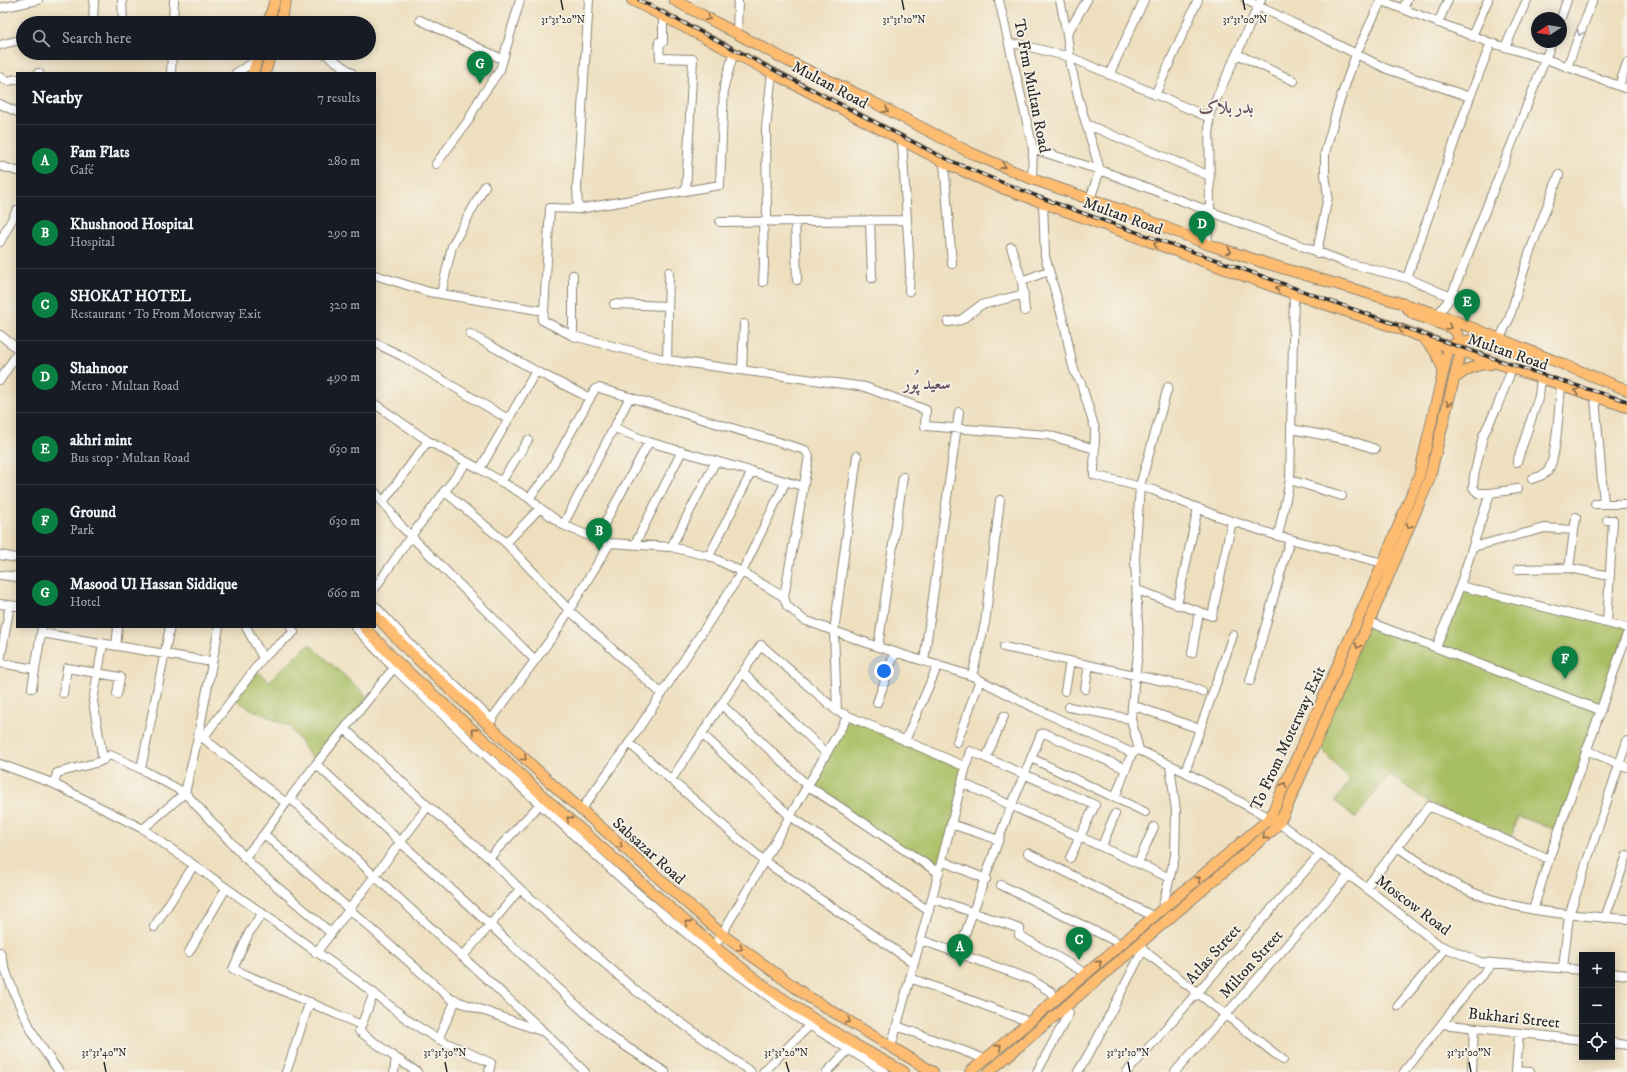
<!DOCTYPE html>
<html lang="en">
<head>
<meta charset="utf-8">
<style>
	body { margin:0; font-family:"IM FELL DW Pica",Amiri,serif; background:#242831; color:#f1f3f6 }
	.controls { position:absolute; right:12px; bottom:12px; display:grid; overflow:hidden; border-radius:0px; box-shadow:0 2px 10px #0003 }
	.controls button { width:36px; height:36px; display:grid; place-items:center; padding:0; border:0; border-bottom:1px solid #363941; background:#171b24; color:#f1f3f6; font:20px sans-serif }
	.compass { position:absolute; left:1531px; top:12px; width:36px; height:36px; border-radius:50%; background:#171b24; box-shadow:0 2px 10px #0003; rotate:258deg }
	.you { position:absolute; left:884px; top:671px; width:14px; height:14px; margin:-10px; border:3px solid #fff; border-radius:50%; background:#1a73e8; box-shadow:0 0 0 6px #1a73e833 }
	.badge { display:grid; place-items:center; width:26px; height:26px; border-radius:50%; background:#0b8043; color:#fff; font-size:13px; font-weight:700 }
	.pin { position:absolute; translate:-50% -33px; filter:drop-shadow(0 1px 2px #0008) }
	.pin::after { content:''; position:absolute; top:21px; width:14px; height:12px; background:inherit; clip-path:polygon(0 0,100% 0,50% 100%) }
	.list { margin:0; padding:0; list-style:none }
	h2 { display:flex; justify-content:space-between; align-items:center; height:52px; margin:0; padding:0 16px; font-size:17px }
	h2 small { font-size:13px; font-weight:400; color:#9ea1a6 }
	.list li { display:grid; grid-template-columns:26px 1fr auto; gap:12px; align-items:center; box-sizing:border-box; height:72px; padding:0 16px; border-top:1px solid #363941 }
	.list b { display:block; font-size:15px; white-space:nowrap }
	.list p { margin:0; font-size:13px; white-space:nowrap; color:#9ea1a6 }
	.list em { font-size:13px; font-style:normal; color:#9ea1a6 }
	.icon { flex:none; width:22px; height:22px; fill:none; stroke:currentColor; stroke-width:2; stroke-linecap:round; stroke-linejoin:round }
	.map { position:relative; flex:none; width:1627px; height:1072px; overflow:hidden }
	.search { position:absolute; background:#171b24; box-shadow:0 2px 10px #0003; left:16px; top:16px; width:360px; height:44px; display:flex; align-items:center; gap:10px; box-sizing:border-box; padding:0 14px; border-radius:22px; color:#9ea1a6; font-size:15px }
	.panel { position:absolute; background:#171b24; box-shadow:0 2px 10px #0003; left:16px; top:72px; width:360px; height:556px; border-radius:0px }
	.map>svg:first-child { display:block }
	.green { fill:#a8be62; stroke:#6a7446 }
	.lines { fill:none; stroke-linecap:round; stroke-linejoin:round }
	.minor-casing { stroke:#8c8575; stroke-width:10 }
	.major-casing { stroke:#8c8575; stroke-width:12 }
	.minor { stroke:#fff; stroke-width:8 }
	.major { stroke:#febc70; stroke-width:10 }
	.rail-casing { stroke:#2b2b2b; stroke-width:3.5 }
	.rail { stroke:#f7f3e8; stroke-width:2; stroke-dasharray:6; stroke-linecap:butt }
	.oneway { stroke:#8a6c4a }
	.oneway2 { stroke:#a0a0a0 }
	.ticks { fill:none; stroke:#2b2b2b; stroke-width:1.5 }
	.labels { text-anchor:middle; dominant-baseline:central; stroke-width:3.5; stroke-linejoin:round; paint-order:stroke }
	.street-label { font-size:16px; fill:#2b2b2b; stroke:#f7f3e8 }
	.neighbourhood-label { font-size:17px; font-weight:bold; fill:#685061; stroke:#f7f3e8 }
	.ticks-label { font-size:10px; text-anchor:middle; fill:#2b2b2b; stroke:#f7f3e8; stroke-width:3.5; stroke-linejoin:round; paint-order:stroke }
</style>
</head>
<body>
<div class="map">
<svg width="1627" height="1072" viewBox="0 0 1627 1072">
	<rect width="100%" height="100%" fill="#f7f3e8"/>
	<filter id="ink" filterUnits="userSpaceOnUse"><feTurbulence type="fractalNoise" baseFrequency=".025" numOctaves="2"/><feDisplacementMap in="SourceGraphic" scale="8" xChannelSelector="R" yChannelSelector="G"/><feConvolveMatrix kernelMatrix="1 2 1 2 8 2 1 2 1" color-interpolation-filters="sRGB"/></filter>
	<filter id="wash" filterUnits="userSpaceOnUse"><feTurbulence type="fractalNoise" baseFrequency=".012" numOctaves="4" result="noise"/><feDisplacementMap in="SourceGraphic" scale="16" xChannelSelector="R" yChannelSelector="G"/><feGaussianBlur stdDeviation="0.9" result="paint"/><feColorMatrix in="noise" values="0 0 0 0 0 0 0 0 0 0 0 0 0 0 0 0 0 1.4 0 .05"/><feComposite in="paint" operator="in"/></filter>
	<g filter="url(#wash)">
		<rect width="100%" height="100%" fill="#eedfbf"/>
		<path class="green" d="M1460,586L1627,628L1559,831L1517,816L1510,842L1430,803L1389,774L1356,818L1335,801L1350,781L1316,742L1369,622L1436,648Z
			M309,644L368,697L316,764L290,727L249,708L230,696L254,669L269,681Z
			M848,716L966,767L939,873L806,788Z"/>
	</g>
	<g filter="url(#ink)">
		<g class="lines">
			<g class="minor-casing">
				<path id="minor" d="M122,0L123,23
					M999,0L1033,149L1032,179
					M1060,0L1067,34L1071,66L1078,97L1100,170L1090,199
					M1246,0L1387,69L1470,97
					M1380,0L1491,43L1546,59L1627,89
					M0,8L38,0
					M1403,9L1407,0
					M663,15V42H659L660,58L693,59L686,191
					M1561,18L1567,0
					M420,20L502,59
					M93,23L94,0
					M173,23L174,0
					M1438,23L1448,0
					M737,33L738,0
					M1067,34L1087,0
					M1472,36L1488,0
					M0,45L23,39
					M1010,45L1018,44L1070,57L1210,118
					M1505,47L1527,0
					M734,52L724,86L720,185L578,209L550,208L544,311L542,320L573,336L667,360L865,387L926,410L925,426L1048,435L1095,449
					M324,53L352,73
					M1237,54L1294,81
					M1567,67L1593,0
					M38,73H39
					M171,73L172,53
					M236,73L256,61
					M1109,75L1144,0
					M0,77L8,81L17,79
					M1619,86L1627,63
					M1155,95L1198,0
					M0,104L17,112
					M1086,124L1210,176
					M902,140L910,269L909,291
					M1033,149L1100,170L1347,263L1407,278L1451,297
					M944,162L952,264
					M436,164L468,121L479,100L500,70L520,0
					M0,166L17,171
					M1043,203L1045,256L1065,327L1072,363L1075,373L1081,383L1095,429L1094,475L1153,490L1217,516L1278,536L1383,563
					M578,209L577,187L589,0
					M870,220L872,278
					M767,221L766,128L772,72
					M795,221L797,280
					M720,222L907,220
					M0,242L17,210
					M1207,244L1210,212L1209,115L1261,0
					M1011,247L1022,281L1025,311
					M1317,253L1328,196L1325,174V153L1337,109L1356,54L1381,1
					M375,275L429,292L544,311
					M1407,278L1470,97L1491,43
					M1022,281L1048,271
					M763,282L764,265L763,221
					M441,294L452,246L485,186
					M614,304L668,306
					M1438,314L1451,297L1552,42
					M948,322L961,320L981,305L1024,294
					M470,334L536,371L590,398
					M0,335L17,348
					M573,336V275
					M1500,338L1509,319L1529,254L1559,175
					M375,343L402,356L508,419
					M667,360L669,272
					M742,370L744,324
					M0,380L17,354
					M1595,398L1604,504
					M375,404L428,441L480,469L529,498L540,508L563,525L596,539L610,543L671,547L709,556L742,572L784,597
					M615,428L649,442L802,486
					M1291,429L1349,440L1375,449
					M1517,462L1539,396L1541,379
					M480,469L536,371
					M1532,479C1537,477 1543,476 1547,472C1557,462 1559,403 1561,386
					M1290,480L1342,496
					M501,482L528,440
					M444,491L506,543L569,610L662,694
					M375,492L402,527L535,660
					M1490,493H1478L1475,490L1473,487L1474,476L1483,436L1497,407L1512,369
					M529,498L546,477L595,389L599,388L805,450L809,456L784,597L787,606L804,620L878,647L972,676L1035,708L1132,753L1139,750L1185,772L1279,823L1377,896L1439,945L1480,962L1582,970
					M383,502L428,441
					M1595,504H1627
					M1607,520H1613L1607,623
					M563,525L630,397
					M1278,536L1290,480L1294,294
					M596,539L649,442
					M506,543L540,508
					M635,544L682,451
					M671,547L716,461
					M1473,547L1545,528L1574,530
					M0,555L17,558
					M709,556L752,471
					M1569,568L1576,517
					M1518,569L1569,568L1610,576
					M0,575L17,577
					M1460,586L1627,628
					M375,588L411,536L467,462
					M1137,590L1212,616L1232,521
					M0,604L17,606
					M1177,605L1198,508
					M375,606L411,645L492,720
					M1369,622L1600,710
					M246,627L263,658L203,738L198,737L185,793L252,865L331,933
					M355,627L394,668L465,736L634,890L711,954L795,1016L885,1072
					M41,633L212,662
					M116,646L118,627
					M878,647L903,477
					M1004,647L1191,687L1202,692
					M1436,648L1460,586L1490,493L1518,489
					M1192,653L1199,612
					M263,658L294,632L291,627
					M0,661L10,605
					M924,661L959,412
					M0,663L35,669
					M397,664L316,764L286,803L264,834L451,999L544,1032L585,1072
					M743,673L826,753
					M972,676L985,623L1000,500
					M1250,681L1290,539
					M32,688L42,627
					M1085,689L1089,665
					M1065,691L1070,661
					M63,693L67,668L120,677L117,694
					M877,703L895,652
					M722,705L807,785L939,873
					M1132,705L1200,729
					M1069,707L1131,719
					M837,711L834,632L857,456
					M488,724L556,632L610,543
					M345,729L428,806L489,858L520,889L636,991L751,1072
					M702,734L790,816L929,911
					M198,737L219,627
					M203,738L286,803
					M905,741L938,665
					M957,742L980,680
					M629,743L764,861L914,963
					M1139,750L1131,719L1134,685L1139,646L1135,559L1140,486L1168,387
					M1586,750L1627,767
					M986,758L1004,716
					M1031,758L1145,812
					M103,760L93,701L103,644
					M0,764L52,783L143,829L355,979L412,1023L438,1039L491,1063L489,1072
					M316,764L610,1036L665,1072
					M141,769L170,627
					M1185,772L1233,635
					M671,780L761,645L837,711L966,767
					M962,783L1170,878
					M54,784L57,773L99,762L110,755L141,769L185,793L143,829
					M290,798L541,1029
					M1115,798L1132,753
					M581,810L629,743L742,572L786,481
					M951,824L999,840
					M1102,846L1115,814
					M1397,847C1417,860 1436,874 1457,885C1509,912 1569,915 1627,919
					M1028,853L1153,916
					M244,858L264,834
					M489,858L543,801
					M942,861L986,879
					M1138,863L1154,827
					M1001,885L1121,944
					M1366,888L1429,806L1549,859
					M932,898L1020,929L1019,935L1087,974
					M1162,909L1175,856L1176,811L1170,765
					M1533,910L1549,859L1627,634
					M262,913L249,933L233,969L361,1025
					M1605,918L1627,855
					M154,927L194,865
					M921,940L1030,979L1051,992L1057,999
					M1143,950L1283,1060
					M712,951L848,716
					M0,952C8,982 22,1012 36,1039C43,1050 52,1061 59,1072
					M189,952L226,888
					M316,953L428,806
					M958,954L1006,819L1041,734L1044,733L1126,769
					M463,956L491,924L520,889
					M1563,968L1569,915L1627,741
					M1612,973L1627,975
					M910,978L1030,1022
					M374,993L359,1031L396,1058L417,1072
					M1398,1006L1446,948
					M1442,1024L1582,1040
					M897,1026L985,1059
					M438,1039L456,1000
					M1612,1043L1627,1045
					M891,1047L932,898L970,751L1095,805L1070,858
					M1516,1071L1530,1072
					M286,1072C295,1049 301,1025 310,1002
					M394,1072L396,1058
					M763,1072L813,1022
					M827,1072L851,1047
					M1037,1072L1069,1013L1065,1008
					M1078,1072L1096,1041L1143,950L1141,946
					M1127,1072L1320,854
					M1175,1072L1349,875
					M1404,1072L1470,988L1493,963
					M1472,1072L1474,1028
					M1516,1072L1519,1033"/>
			</g>
			<g class="major-casing">
				<path id="major" d="M632,0L948,164L994,185L1294,294L1400,329L1449,347L1627,407
					M674,0L788,61L859,95L971,153L1032,179L1127,212L1207,244L1265,263L1438,314L1627,390
					M268,23L275,0
					M280,23L286,0
					M253,73L259,53
					M265,73L271,53
					M1424,339L1435,351L1444,371
					M1455,378C1467,369 1476,364 1491,364
					M375,615L409,651L552,784L723,935L807,996L933,1072
					M364,627L398,663L495,750L545,798L715,947L767,988L815,1020L854,1044L904,1072
					M970,1072L1270,818L1383,563L1419,476L1449,347L1454,344L1471,340L1528,356
					M989,1072L1273,830L1283,816L1369,622L1429,480L1461,351L1457,333L1452,328L1413,314L1405,306"/>
			</g>
			<use href="#minor" class="minor"/>
			<use href="#major" class="major"/>
			<g class="rail-casing">
				<path id="rail" d="M639,0L938,155C1035,199 1137,232 1237,267C1367,314 1495,362 1627,401"/>
			</g>
			<use href="#rail" class="rail"/>
		</g>
		<defs><path id="oneway-chevron" d="M-2-3.5L2.5 0L-2 3.5" fill="none" stroke-width="1.6" stroke-linecap="round" stroke-linejoin="round"/></defs>
		<g class="oneway">
			<use href="#oneway-chevron" transform="translate(708 18) rotate(28)"/>
			<use href="#oneway-chevron" transform="translate(886 110) rotate(28)"/>
			<use href="#oneway-chevron" transform="translate(1003 166) rotate(22)"/>
			<use href="#oneway-chevron" transform="translate(1156 244) rotate(-160)"/>
			<use href="#oneway-chevron" transform="translate(1229 251) rotate(19)"/>
			<use href="#oneway-chevron" transform="translate(1278 288) rotate(-160)"/>
			<use href="#oneway-chevron" transform="translate(1449 327) rotate(25)"/>
			<use href="#oneway-chevron" transform="translate(1401 329) rotate(-161)"/>
			<use href="#oneway-chevron" transform="translate(1577 391) rotate(-161)"/>
			<use href="#oneway-chevron" transform="translate(1449 403) rotate(104)"/>
			<use href="#oneway-chevron" transform="translate(1409 526) rotate(113)"/>
			<use href="#oneway-chevron" transform="translate(1358 646) rotate(114)"/>
			<use href="#oneway-chevron" transform="translate(474 731) rotate(-139)"/>
			<use href="#oneway-chevron" transform="translate(524 758) rotate(43)"/>
			<use href="#oneway-chevron" transform="translate(1284 785) rotate(-66)"/>
			<use href="#oneway-chevron" transform="translate(569 819) rotate(-139)"/>
			<use href="#oneway-chevron" transform="translate(1265 837) rotate(140)"/>
			<use href="#oneway-chevron" transform="translate(620 846) rotate(42)"/>
			<use href="#oneway-chevron" transform="translate(1198 879) rotate(-40)"/>
			<use href="#oneway-chevron" transform="translate(688 923) rotate(-139)"/>
			<use href="#oneway-chevron" transform="translate(740 948) rotate(35)"/>
			<use href="#oneway-chevron" transform="translate(1099 963) rotate(-41)"/>
			<use href="#oneway-chevron" transform="translate(848 1021) rotate(32)"/>
			<use href="#oneway-chevron" transform="translate(999 1047) rotate(-40)"/>
		</g>
		<use class="oneway2" href="#oneway-chevron" transform="translate(1580 33) rotate(111)"/>
	</g>
	<path class="ticks" d="M561,0L563,10M902,0L904,10M1243,0L1245,10M104,1062L106,1072M445,1062L447,1072M786,1062L789,1072M1128,1062L1130,1072M1469,1062L1471,1072"/>
	<g class="labels">
		<g class="street-label">
			<text transform="translate(830 85) rotate(28)">Multan Road</text>
			<text transform="translate(1032 86) rotate(79)">To Frm Multan Road</text>
			<text transform="translate(1123 216) rotate(20)">Multan Road</text>
			<text transform="translate(1508 352) rotate(19)">Multan Road</text>
			<text transform="translate(1288 738) rotate(-65)">To From Moterway Exit</text>
			<text transform="translate(649 851) rotate(42)">Sabsazar Road</text>
			<text transform="translate(1413 905) rotate(37)">Moscow Road</text>
			<text transform="translate(1213 954) rotate(-48)">Atlas Street</text>
			<text transform="translate(1251 964) rotate(-48)">Milton Street</text>
			<text transform="translate(1514 1018) rotate(6)">Bukhari Street</text>
		</g>
		<g class="neighbourhood-label">
			<text x="1226" y="108">بدر بلاک</text>
			<text x="927" y="384">سعید پُور</text>
		</g>
	</g>
	<g class="ticks-label">
		<text x="563" y="23">31°31'20"N</text>
		<text x="904" y="23">31°31'10"N</text>
		<text x="1245" y="23">31°31'00"N</text>
		<text x="104" y="1056">31°31'40"N</text>
		<text x="445" y="1056">31°31'30"N</text>
		<text x="786" y="1056">31°31'20"N</text>
		<text x="1128" y="1056">31°31'10"N</text>
		<text x="1469" y="1056">31°31'00"N</text>
	</g>
</svg>
<div class="controls">
<button>+</button>
<button>−</button>
<button><svg class="icon" aria-label="locate" viewBox="0 0 24 24"><circle cx="12" cy="12" r="6"/><path d="M12 2v4M12 18v4M2 12h4M18 12h4"/></svg></button>
</div>
<svg class="compass" viewBox="-18 -18 36 36"><path d="M0-13l5 13h-10z" fill="#e53935"/><path d="M0 13l5-13h-10z" fill="#9ea1a6"/></svg>
<div class="you"></div>
<div class="pin badge" style="left:960px;top:967px">A</div>
<div class="pin badge" style="left:599px;top:551px">B</div>
<div class="pin badge" style="left:1079px;top:960px">C</div>
<div class="pin badge" style="left:1202px;top:244px">D</div>
<div class="pin badge" style="left:1467px;top:322px">E</div>
<div class="pin badge" style="left:1565px;top:679px">F</div>
<div class="pin badge" style="left:480px;top:84px">G</div>
<div class="search"><svg class="icon" aria-label="search" viewBox="0 0 24 24"><circle cx="10" cy="10" r="6"/><path d="M15 15l6 6"/></svg>Search here</div>
<section class="panel">
<h2>Nearby<small>7 results</small></h2>
<ul class="list">
<li><span class="badge">A</span><div><b>Fam Flats</b><p>Café</p></div><em>280 m</em></li>
<li><span class="badge">B</span><div><b>Khushnood Hospital</b><p>Hospital</p></div><em>290 m</em></li>
<li><span class="badge">C</span><div><b>SHOKAT HOTEL</b><p>Restaurant · To From Moterway Exit</p></div><em>320 m</em></li>
<li><span class="badge">D</span><div><b>Shahnoor</b><p>Metro · Multan Road</p></div><em>490 m</em></li>
<li><span class="badge">E</span><div><b>akhri mint</b><p>Bus stop · Multan Road</p></div><em>630 m</em></li>
<li><span class="badge">F</span><div><b>Ground</b><p>Park</p></div><em>630 m</em></li>
<li><span class="badge">G</span><div><b>Masood Ul Hassan Siddique</b><p>Hotel</p></div><em>660 m</em></li>
</ul>
</section>
</div>
</body>
</html>
